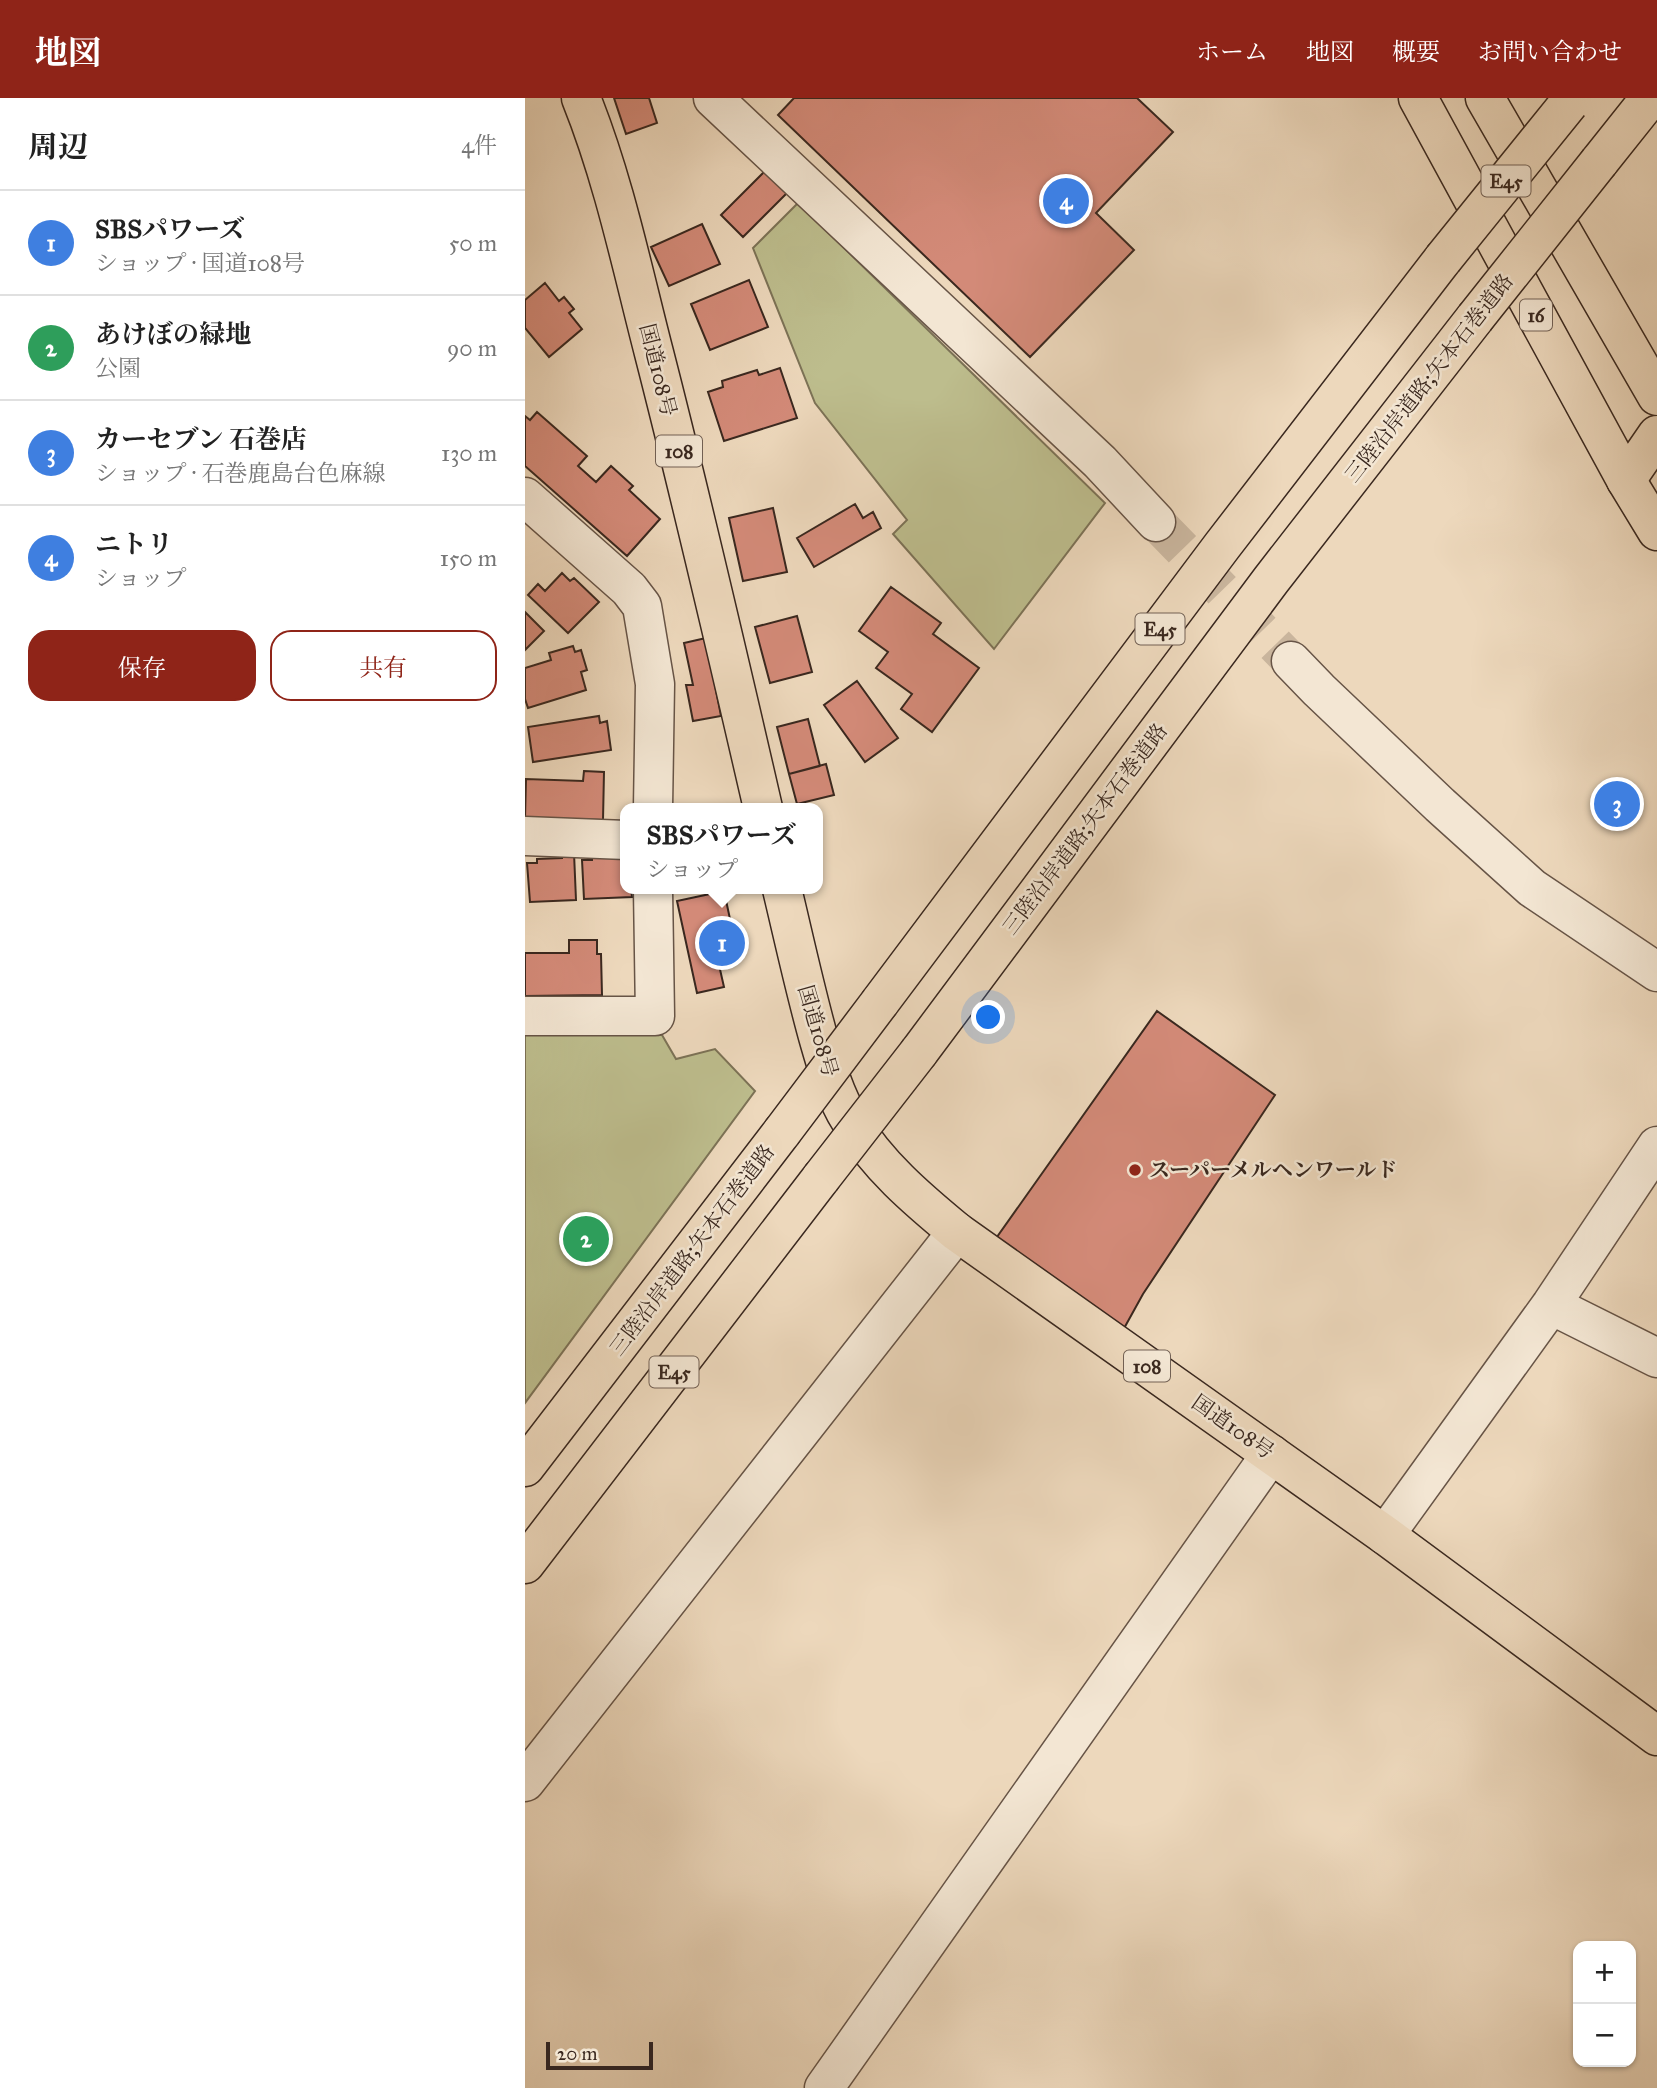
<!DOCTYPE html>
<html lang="ja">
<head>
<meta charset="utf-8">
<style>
	body { margin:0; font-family:"IM FELL Great Primer","Noto Serif JP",serif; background:#f6f6f6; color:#222 }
	.controls { position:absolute; right:21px; bottom:21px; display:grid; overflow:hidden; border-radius:14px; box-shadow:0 2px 5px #0004 }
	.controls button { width:63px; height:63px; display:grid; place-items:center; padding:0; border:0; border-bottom:2px solid #e0e0e0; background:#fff; color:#222; font:35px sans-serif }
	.scale { position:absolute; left:21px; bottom:18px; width:107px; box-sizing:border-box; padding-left:7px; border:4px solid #3a281f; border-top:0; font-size:19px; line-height:24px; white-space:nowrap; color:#3a281f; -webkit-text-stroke:5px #f3e6d3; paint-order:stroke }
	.you { position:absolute; left:464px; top:920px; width:24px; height:24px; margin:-18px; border:5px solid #fff; border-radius:50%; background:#1a73e8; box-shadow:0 0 0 10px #1a73e833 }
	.badge { display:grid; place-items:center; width:46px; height:46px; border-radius:50%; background:#8f2418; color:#fff; font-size:23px; font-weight:700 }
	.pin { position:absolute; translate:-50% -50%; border:4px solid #fff; box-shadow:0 2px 7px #0006 }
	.popup { position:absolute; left:95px; top:705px; width:203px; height:91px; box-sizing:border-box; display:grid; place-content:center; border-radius:14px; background:#fff; filter:drop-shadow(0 2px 5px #0005); font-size:23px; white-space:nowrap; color:#767676 }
	.popup b { font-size:26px; color:#222 }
	.popup::after { content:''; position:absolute; left:50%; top:100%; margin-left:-14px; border:14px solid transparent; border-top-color:#fff }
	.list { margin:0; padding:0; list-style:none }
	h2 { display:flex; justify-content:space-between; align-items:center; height:91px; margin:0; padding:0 28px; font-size:30px }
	h2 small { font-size:23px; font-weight:400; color:#767676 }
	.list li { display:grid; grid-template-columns:46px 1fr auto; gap:21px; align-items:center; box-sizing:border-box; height:105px; padding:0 28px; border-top:2px solid #e0e0e0 }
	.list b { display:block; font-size:26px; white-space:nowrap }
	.list p { margin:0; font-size:23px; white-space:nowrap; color:#767676 }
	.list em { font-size:23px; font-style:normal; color:#767676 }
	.actions { display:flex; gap:14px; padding:21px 28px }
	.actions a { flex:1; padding:16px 0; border:2px solid #8f2418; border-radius:21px; text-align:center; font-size:24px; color:#8f2418 }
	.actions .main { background:#8f2418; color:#fff }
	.map { position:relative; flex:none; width:1132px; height:1990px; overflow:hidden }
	header { display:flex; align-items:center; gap:42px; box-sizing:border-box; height:98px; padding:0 35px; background:#8f2418; color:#fff }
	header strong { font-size:33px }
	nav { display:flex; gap:38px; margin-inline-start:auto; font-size:24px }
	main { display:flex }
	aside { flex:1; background:#fff }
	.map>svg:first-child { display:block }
	.green { fill:#bdbd8d; stroke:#7c7256; stroke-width:2 }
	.building { fill:#d38a78; stroke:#3a281f; stroke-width:2 }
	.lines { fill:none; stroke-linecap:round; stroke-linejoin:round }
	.minor-tunnel { stroke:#c9b59d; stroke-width:38; stroke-dasharray:38 19; stroke-linecap:butt }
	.minor-casing { stroke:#675446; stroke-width:41 }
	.major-casing { stroke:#3a281f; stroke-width:41 }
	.highway-casing { stroke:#3a281f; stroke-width:41 }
	.minor { stroke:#f3e6d3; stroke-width:38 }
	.major { stroke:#edd8bc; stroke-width:38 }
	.highway { stroke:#edd8bc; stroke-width:38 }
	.highway-bridge-casing { stroke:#3a281f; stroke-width:41; stroke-linecap:butt }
	.highway-bridge { stroke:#edd8bc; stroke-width:38 }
	.poi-dot { fill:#8f2418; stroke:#f3e6d3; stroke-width:2.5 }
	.labels { text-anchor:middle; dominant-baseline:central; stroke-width:5; stroke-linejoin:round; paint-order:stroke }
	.shield { fill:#f3e6d3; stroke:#726155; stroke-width:2 }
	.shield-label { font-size:19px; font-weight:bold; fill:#3a281f }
	.street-label { font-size:21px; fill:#3a281f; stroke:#f3e6d3 }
	.poi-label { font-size:21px; font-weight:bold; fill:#3a281f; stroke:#f3e6d3; text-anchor:start }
</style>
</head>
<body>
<header>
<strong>地図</strong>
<nav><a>ホーム</a><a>地図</a><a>概要</a><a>お問い合わせ</a></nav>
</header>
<main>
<aside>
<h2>周辺<small>4件</small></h2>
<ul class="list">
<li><span class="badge" style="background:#3f7fe0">1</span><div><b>SBSパワーズ</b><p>ショップ · 国道108号</p></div><em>50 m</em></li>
<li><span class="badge" style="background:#2e9e5b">2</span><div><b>あけぼの緑地</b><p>公園</p></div><em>90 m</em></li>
<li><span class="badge" style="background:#3f7fe0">3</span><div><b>カーセブン 石巻店</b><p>ショップ · 石巻鹿島台色麻線</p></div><em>130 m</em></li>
<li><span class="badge" style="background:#3f7fe0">4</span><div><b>ニトリ</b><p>ショップ</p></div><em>150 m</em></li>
</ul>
<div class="actions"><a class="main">保存</a><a>共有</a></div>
</aside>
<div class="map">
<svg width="1132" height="1990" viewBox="0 0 1132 1990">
	<rect width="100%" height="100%" fill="#edd8bc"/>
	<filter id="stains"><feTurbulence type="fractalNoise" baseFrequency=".00286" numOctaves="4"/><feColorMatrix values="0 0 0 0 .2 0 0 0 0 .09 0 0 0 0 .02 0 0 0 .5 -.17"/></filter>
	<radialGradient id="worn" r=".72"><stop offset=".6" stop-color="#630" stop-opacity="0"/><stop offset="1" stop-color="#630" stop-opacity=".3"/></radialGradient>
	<path class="green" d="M273,105L580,405L469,551L368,436L382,422L290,305L228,150Z
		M0,936L137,937L151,961L190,951L230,993L0,1305Z"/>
	<path class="building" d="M89,0H124L132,25L101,36Z
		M269,0H612L648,34L571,115L609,152L505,259L253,17Z
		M240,73L262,95L218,139L196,117Z
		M177,126L195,166L144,188L126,149Z
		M224,182L243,229L185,252L166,206Z
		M20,185L34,203L39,199L49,211L44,215L57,231L24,259L0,230V202Z
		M255,270L272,320L199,343L183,294L198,289L197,283L232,272L234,277Z
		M12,314L62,358L53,368L71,384L86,368L108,388L104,392L135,421L102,458L0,368V318L5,322Z
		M330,406L338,420L348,414L356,430L289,469L272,440Z
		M248,410L262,474L218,483L204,420Z
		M37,475L45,483L49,480L74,504L43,535L3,497L13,486L20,493Z
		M366,489L416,525L408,536L454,570L407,634L376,611L387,596L351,570L363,554L334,533Z
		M0,514L19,533L0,552Z
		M272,518L287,574L245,585L230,529Z
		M181,540L196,618L168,623L161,587H168L159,545Z
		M48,548L50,554L56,552L62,572L56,574L61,592L3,610L0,601V570L26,562L24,555Z
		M332,583L373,640L340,664L299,607Z
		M74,618L75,625L82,623L86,652L8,664L3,629Z
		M283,621L295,668L264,676L252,629Z
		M301,666L309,697L272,706L264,676Z
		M59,673L79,674L78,722L0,720L1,681L58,683Z
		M101,752V791H106L107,799L59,801L57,762H67V758Z
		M37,755H49L51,802L5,804L2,765H12V761L37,760Z
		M199,793L214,863L194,867L199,889L172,895L152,803Z
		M44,842H72V856H76L77,897L0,898V855H44Z
		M632,913L750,997L618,1196L597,1234L467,1146Z"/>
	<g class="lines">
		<path class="minor-tunnel" d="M631,424L766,563"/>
		<g class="minor-casing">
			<path id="minor" d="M188,0L575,364L631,424
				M0,399L104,491L117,508L130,586L128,710
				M766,563L794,592L915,707L1007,790L1132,874
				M0,738L101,742
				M0,918H130L128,791
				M1026,1207L1132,1260
				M860,1437L1026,1207L1132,1048
				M0,1684L432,1134
				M299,1990L746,1356"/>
		</g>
		<g class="major-casing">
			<path id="major" d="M893,0L1101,382L1132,433
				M960,0L1132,298"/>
		</g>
		<g class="highway-casing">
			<path id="highway" d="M56,0C89,82 107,170 129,255C168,407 203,558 238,710
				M1074,64L1125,0
				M1101,382L1132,337
				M257,791C269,841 280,892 294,942C302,970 310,998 325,1022C352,1067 392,1101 432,1134L860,1437L1132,1638
				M355,904L697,448L918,161
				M394,954L746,482L950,220
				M0,1369L257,1034
				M0,1466L296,1080"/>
		</g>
		<use href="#minor" class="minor"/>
		<use href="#major" class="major"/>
		<use href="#highway" class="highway"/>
		<g class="highway-bridge-casing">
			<path id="highway-bridge" d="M918,161L1044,5
				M950,220L1074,64
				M257,1034L355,904
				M296,1080L394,954"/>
		</g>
		<use href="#highway-bridge" class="highway-bridge"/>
	</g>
	<circle class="poi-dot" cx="610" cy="1072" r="7"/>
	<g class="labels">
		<g class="shield">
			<rect x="956.5" y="67.5" width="49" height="31" rx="5"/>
			<rect x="995" y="201.5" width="32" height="31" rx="5"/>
			<rect x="131" y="337.5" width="46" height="31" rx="5"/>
			<rect x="610.5" y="515.5" width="49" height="31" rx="5"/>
			<rect x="599" y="1252.5" width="46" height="31" rx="5"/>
			<rect x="124.5" y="1258.5" width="49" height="31" rx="5"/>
		</g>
		<g class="shield-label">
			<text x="981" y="83">E45</text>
			<text x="1011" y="217">16</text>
			<text x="154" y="353">108</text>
			<text x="635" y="531">E45</text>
			<text x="622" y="1268">108</text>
			<text x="149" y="1274">E45</text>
		</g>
		<g class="street-label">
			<text transform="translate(133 272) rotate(76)">国道108号</text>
			<text transform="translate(904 280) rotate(-52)">三陸沿岸道路;矢本石巻道路</text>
			<text transform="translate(560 731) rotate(-53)">三陸沿岸道路;矢本石巻道路</text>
			<text transform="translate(293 933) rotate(74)">国道108号</text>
			<text transform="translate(167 1152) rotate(-53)">三陸沿岸道路;矢本石巻道路</text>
			<text transform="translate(708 1329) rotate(35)">国道108号</text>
		</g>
		<g class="poi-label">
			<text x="624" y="1072">スーパーメルヘンワールド</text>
		</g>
	</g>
	<rect width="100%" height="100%" filter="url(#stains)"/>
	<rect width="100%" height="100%" fill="url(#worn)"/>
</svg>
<div class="controls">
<button>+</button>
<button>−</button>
</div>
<div class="scale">20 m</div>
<div class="you"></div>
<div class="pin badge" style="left:197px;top:845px;background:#3f7fe0">1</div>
<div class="popup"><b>SBSパワーズ</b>ショップ</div>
<div class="pin badge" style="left:61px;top:1141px;background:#2e9e5b">2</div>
<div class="pin badge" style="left:1092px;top:706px;background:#3f7fe0">3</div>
<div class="pin badge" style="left:541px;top:103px;background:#3f7fe0">4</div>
</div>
</main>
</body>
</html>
